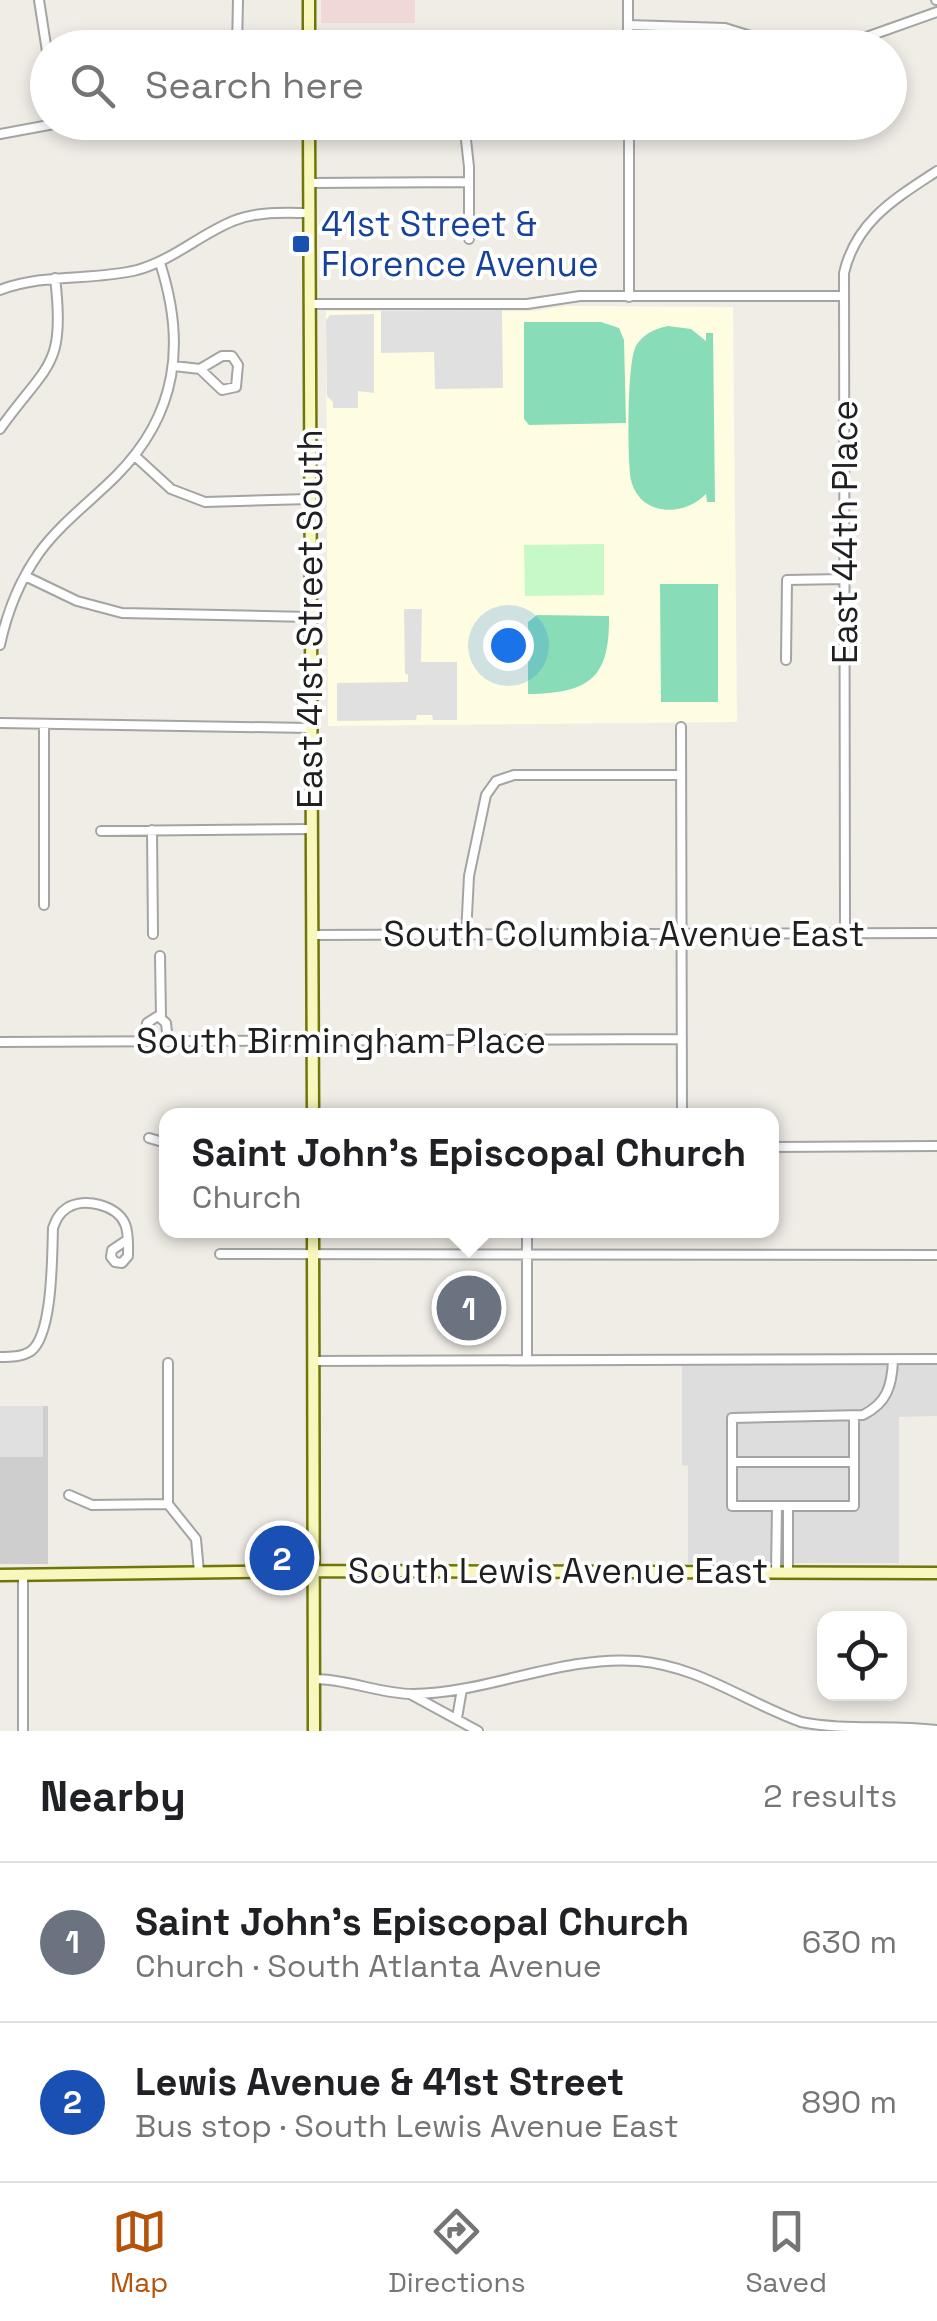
<!DOCTYPE html>
<html lang="en">
<head>
<meta charset="utf-8">
<style>
	body { margin:0; font-family:"Space Grotesk",sans-serif; background:#f6f6f6; color:#202124 }
	.controls { position:absolute; right:30px; bottom:30px; display:grid; overflow:hidden; border-radius:20px; box-shadow:0 5px 15px #0003 }
	.controls button { width:90px; height:90px; display:grid; place-items:center; padding:0; border:0; border-bottom:2px solid #e0e0e0; background:#fff; color:#202124; font:50px sans-serif }
	.you { position:absolute; left:508px; top:645px; width:35px; height:35px; margin:-25px; border:8px solid #fff; border-radius:50%; background:#1a73e8; box-shadow:0 0 0 15px #1a73e833 }
	.badge { display:grid; place-items:center; width:65px; height:65px; border-radius:50%; background:#b45309; color:#fff; font-size:32px; font-weight:700 }
	.pin { position:absolute; translate:-50% -50%; border:5px solid #fff; box-shadow:0 2px 10px #0006 }
	.popup { position:absolute; left:159px; top:1108px; width:620px; height:130px; box-sizing:border-box; display:grid; place-content:center; border-radius:20px; background:#fff; filter:drop-shadow(0 2px 8px #0005); font-size:32px; white-space:nowrap; color:#757577 }
	.popup b { font-size:38px; color:#202124 }
	.popup::after { content:''; position:absolute; left:50%; top:100%; margin-left:-20px; border:20px solid transparent; border-top-color:#fff }
	.list { margin:0; padding:0; list-style:none }
	h2 { display:flex; justify-content:space-between; align-items:center; height:130px; margin:0; padding:0 40px; font-size:42px }
	h2 small { font-size:32px; font-weight:400; color:#757577 }
	.list li { display:grid; grid-template-columns:65px 1fr auto; gap:30px; align-items:center; box-sizing:border-box; height:160px; padding:0 40px; border-top:2px solid #e0e0e0 }
	.list b { display:block; font-size:38px; white-space:nowrap }
	.list p { margin:0; font-size:32px; white-space:nowrap; color:#757577 }
	.list em { font-size:32px; font-style:normal; color:#757577 }
	.icon { flex:none; width:55px; height:55px; fill:none; stroke:currentColor; stroke-width:2; stroke-linecap:round; stroke-linejoin:round }
	.map { position:relative; flex:none; width:937px; height:1731px; overflow:hidden }
	.search { position:absolute; background:#fff; box-shadow:0 5px 15px #0003; left:30px; right:30px; top:30px; height:110px; display:flex; align-items:center; gap:25px; box-sizing:border-box; padding:0 35px; border-radius:55px; color:#757577; font-size:38px }
	.sheet { height:450px; background:#fff }
	nav { display:flex; justify-content:space-around; align-items:center; box-sizing:border-box; height:140px; border-top:2px solid #e0e0e0; background:#fff; font-size:28px; color:#757577 }
	nav a { display:grid; justify-items:center; gap:5px }
	nav .on { color:#b45309 }
	.map>svg:first-child { display:block }
	.residential { fill:#dedddd }
	.commercial { fill:#f0d7d8 }
	.education { fill:#fefde2 }
	.religious { fill:#cecece }
	.park { fill:#c6f8c8 }
	.pitch { fill:#88ddb8 }
	.parking { fill:#e0e0e0 }
	.lines { fill:none; stroke-linecap:round; stroke-linejoin:round }
	.minor-casing { stroke:#a4a4a4; stroke-width:12 }
	.secondary-casing { stroke:#707608; stroke-width:15 }
	.minor { stroke:#fff; stroke-width:8 }
	.secondary { stroke:#f8f8be; stroke-width:10 }
	.transit-dot { fill:#1a4fb4; stroke:#fff; stroke-width:4 }
	.labels { text-anchor:middle; dominant-baseline:central; stroke-width:8; stroke-linejoin:round; paint-order:stroke }
	.transit-label { font-size:35px; fill:#164399; stroke:#fff; text-anchor:start }
	.street-label { font-size:35px; fill:#202020; stroke:#fff }
</style>
</head>
<body>
<div class="map">
<svg width="937" height="1731" viewBox="0 0 937 1731">
	<rect width="100%" height="100%" fill="#f0ede7"/>
	<path class="residential" d="M682,1364L937,1365V1416L899,1417V1563H688V1466L682,1465Z"/>
	<path class="commercial" d="M321,0H415V23H321Z"/>
	<path class="education" d="M567,306L733,307L737,722L328,726L326,311H533Z"/>
	<path class="religious" d="M48,1406V1564H0V1407Z"/>
	<path class="park" d="M604,544V595L525,596L524,545Z"/>
	<path class="pitch" d="M524,322H601L619,328L624,340L626,423L529,425L524,419Z
		M668,326L691,329L706,341V333H713L715,502H707L706,494C684,517 640,517 631,480C627,461 627,360 636,346C643,334 654,329 668,326Z
		M660,584H718V702H661Z
		M537,615L609,616C610,679 589,693 528,694V622Z"/>
	<path class="parking" d="M502,310L503,388L435,389L434,352L381,353V311Z
		M374,314V393L358,391V408H333V402L327,396L326,320L330,315Z
		M404,609H422L421,662H457V720H433L432,715H417L416,720L337,721V683L408,682V674H405Z
		M43,1406V1457H0V1406Z"/>
	<g class="lines">
		<g class="minor-casing">
			<path id="minor" d="M39,0L48,58
				M628,0V48
				M936,0H937
				M628,25L725,28L783,46H818L858,40L937,12
				M237,48L238,0
				M464,122L469,167V239
				M629,122V297
				M0,134L65,122
				M309,183L469,182
				M0,290C44,273 92,281 137,270C173,260 199,235 233,221C257,211 283,213 309,213
				M309,304H527L580,296H843
				M174,366L200,369L222,356H232L238,365L236,387L222,390L200,369
				M0,429C47,363 66,368 55,278
				M135,456L171,489L205,502L309,499
				M25,576L77,601L122,613L309,617
				M0,645C7,612 20,580 39,553C61,523 90,502 116,476C178,414 186,343 160,263
				M786,660L787,580L844,579
				M0,723L310,728
				M681,727L682,1116
				M152,830L153,934
				M101,831L311,829
				M44,905V724
				M845,934L844,273C856,221 896,198 937,171
				M312,935L937,933
				M466,935L469,876L486,795L496,781L514,775H681
				M160,956L161,1017
				M0,1042L682,1039
				M145,1042L147,1023L158,1016L166,1023L168,1042
				M149,1138L166,1143
				M772,1147L937,1146
				M220,1254L937,1255
				M0,1357C10,1357 22,1357 31,1351C53,1334 52,1255 53,1228C56,1220 59,1213 67,1208C84,1197 117,1205 125,1224C129,1233 128,1246 128,1256L122,1263L115,1262L111,1257L112,1250L127,1240
				M527,1360V1230
				M313,1361L937,1359
				M168,1363V1504L196,1539L199,1572
				M854,1418V1506H732V1418L863,1415C887,1403 892,1386 893,1360
				M732,1462H854
				M69,1495L92,1505L168,1504
				M776,1572L777,1506
				M788,1572V1506
				M23,1575V1731
				M315,1679C348,1679 380,1694 413,1694C489,1693 561,1655 638,1661C699,1666 745,1702 801,1722C845,1731 892,1724 937,1730
				M410,1694L478,1731
				M457,1718L462,1689"/>
		</g>
		<g class="secondary-casing">
			<path id="secondary" d="M309,0V48
				M309,122L313,1116
				M313,1230L314,1731
				M0,1575L316,1571L937,1573"/>
		</g>
		<use href="#minor" class="minor"/>
		<use href="#secondary" class="secondary"/>
	</g>
	<rect class="transit-dot" x="291" y="234" width="20" height="20" rx="5"/>
	<g class="labels">
		<g class="transit-label">
			<text x="321" y="224">41st Street &amp;<tspan x="321" dy="40">Florence Avenue</tspan></text>
		</g>
		<g class="street-label">
			<text transform="translate(845 532) rotate(-90)">East 44th Place</text>
			<text transform="translate(310 619) rotate(-90)">East 41st Street South</text>
			<text x="624" y="934">South Columbia Avenue East</text>
			<text x="341" y="1041">South Birmingham Place</text>
			<text x="558" y="1571">South Lewis Avenue East</text>
		</g>
	</g>
</svg>
<div class="controls">
<button><svg class="icon" aria-label="locate" viewBox="0 0 24 24"><circle cx="12" cy="12" r="6"/><path d="M12 2v4M12 18v4M2 12h4M18 12h4"/></svg></button>
</div>
<div class="you"></div>
<div class="pin badge" style="left:469px;top:1308px;background:#6b7280">1</div>
<div class="popup"><b>Saint John's Episcopal Church</b>Church</div>
<div class="pin badge" style="left:282px;top:1558px;background:#1a4fb4">2</div>
<div class="search"><svg class="icon" aria-label="search" viewBox="0 0 24 24"><circle cx="10" cy="10" r="6"/><path d="M15 15l6 6"/></svg>Search here</div>
</div>
<section class="sheet">
<h2>Nearby<small>2 results</small></h2>
<ul class="list">
<li><span class="badge" style="background:#6b7280">1</span><div><b>Saint John's Episcopal Church</b><p>Church · South Atlanta Avenue</p></div><em>630 m</em></li>
<li><span class="badge" style="background:#1a4fb4">2</span><div><b>Lewis Avenue &amp; 41st Street</b><p>Bus stop · South Lewis Avenue East</p></div><em>890 m</em></li>
</ul>
</section>
<nav>
<a class="on"><svg class="icon" aria-label="map" viewBox="0 0 24 24"><path d="M3 6l6-2 6 2 6-2v14l-6 2-6-2-6 2zM9 4v14M15 6v14"/></svg>Map</a>
<a><svg class="icon" aria-label="directions" viewBox="0 0 24 24"><path d="M12 3l9 9-9 9-9-9zM9 14v-3h6M13 9l2 2-2 2"/></svg>Directions</a>
<a><svg class="icon" aria-label="saved" viewBox="0 0 24 24"><path d="M7 4h10v16l-5-4-5 4z"/></svg>Saved</a>
</nav>
</body>
</html>
